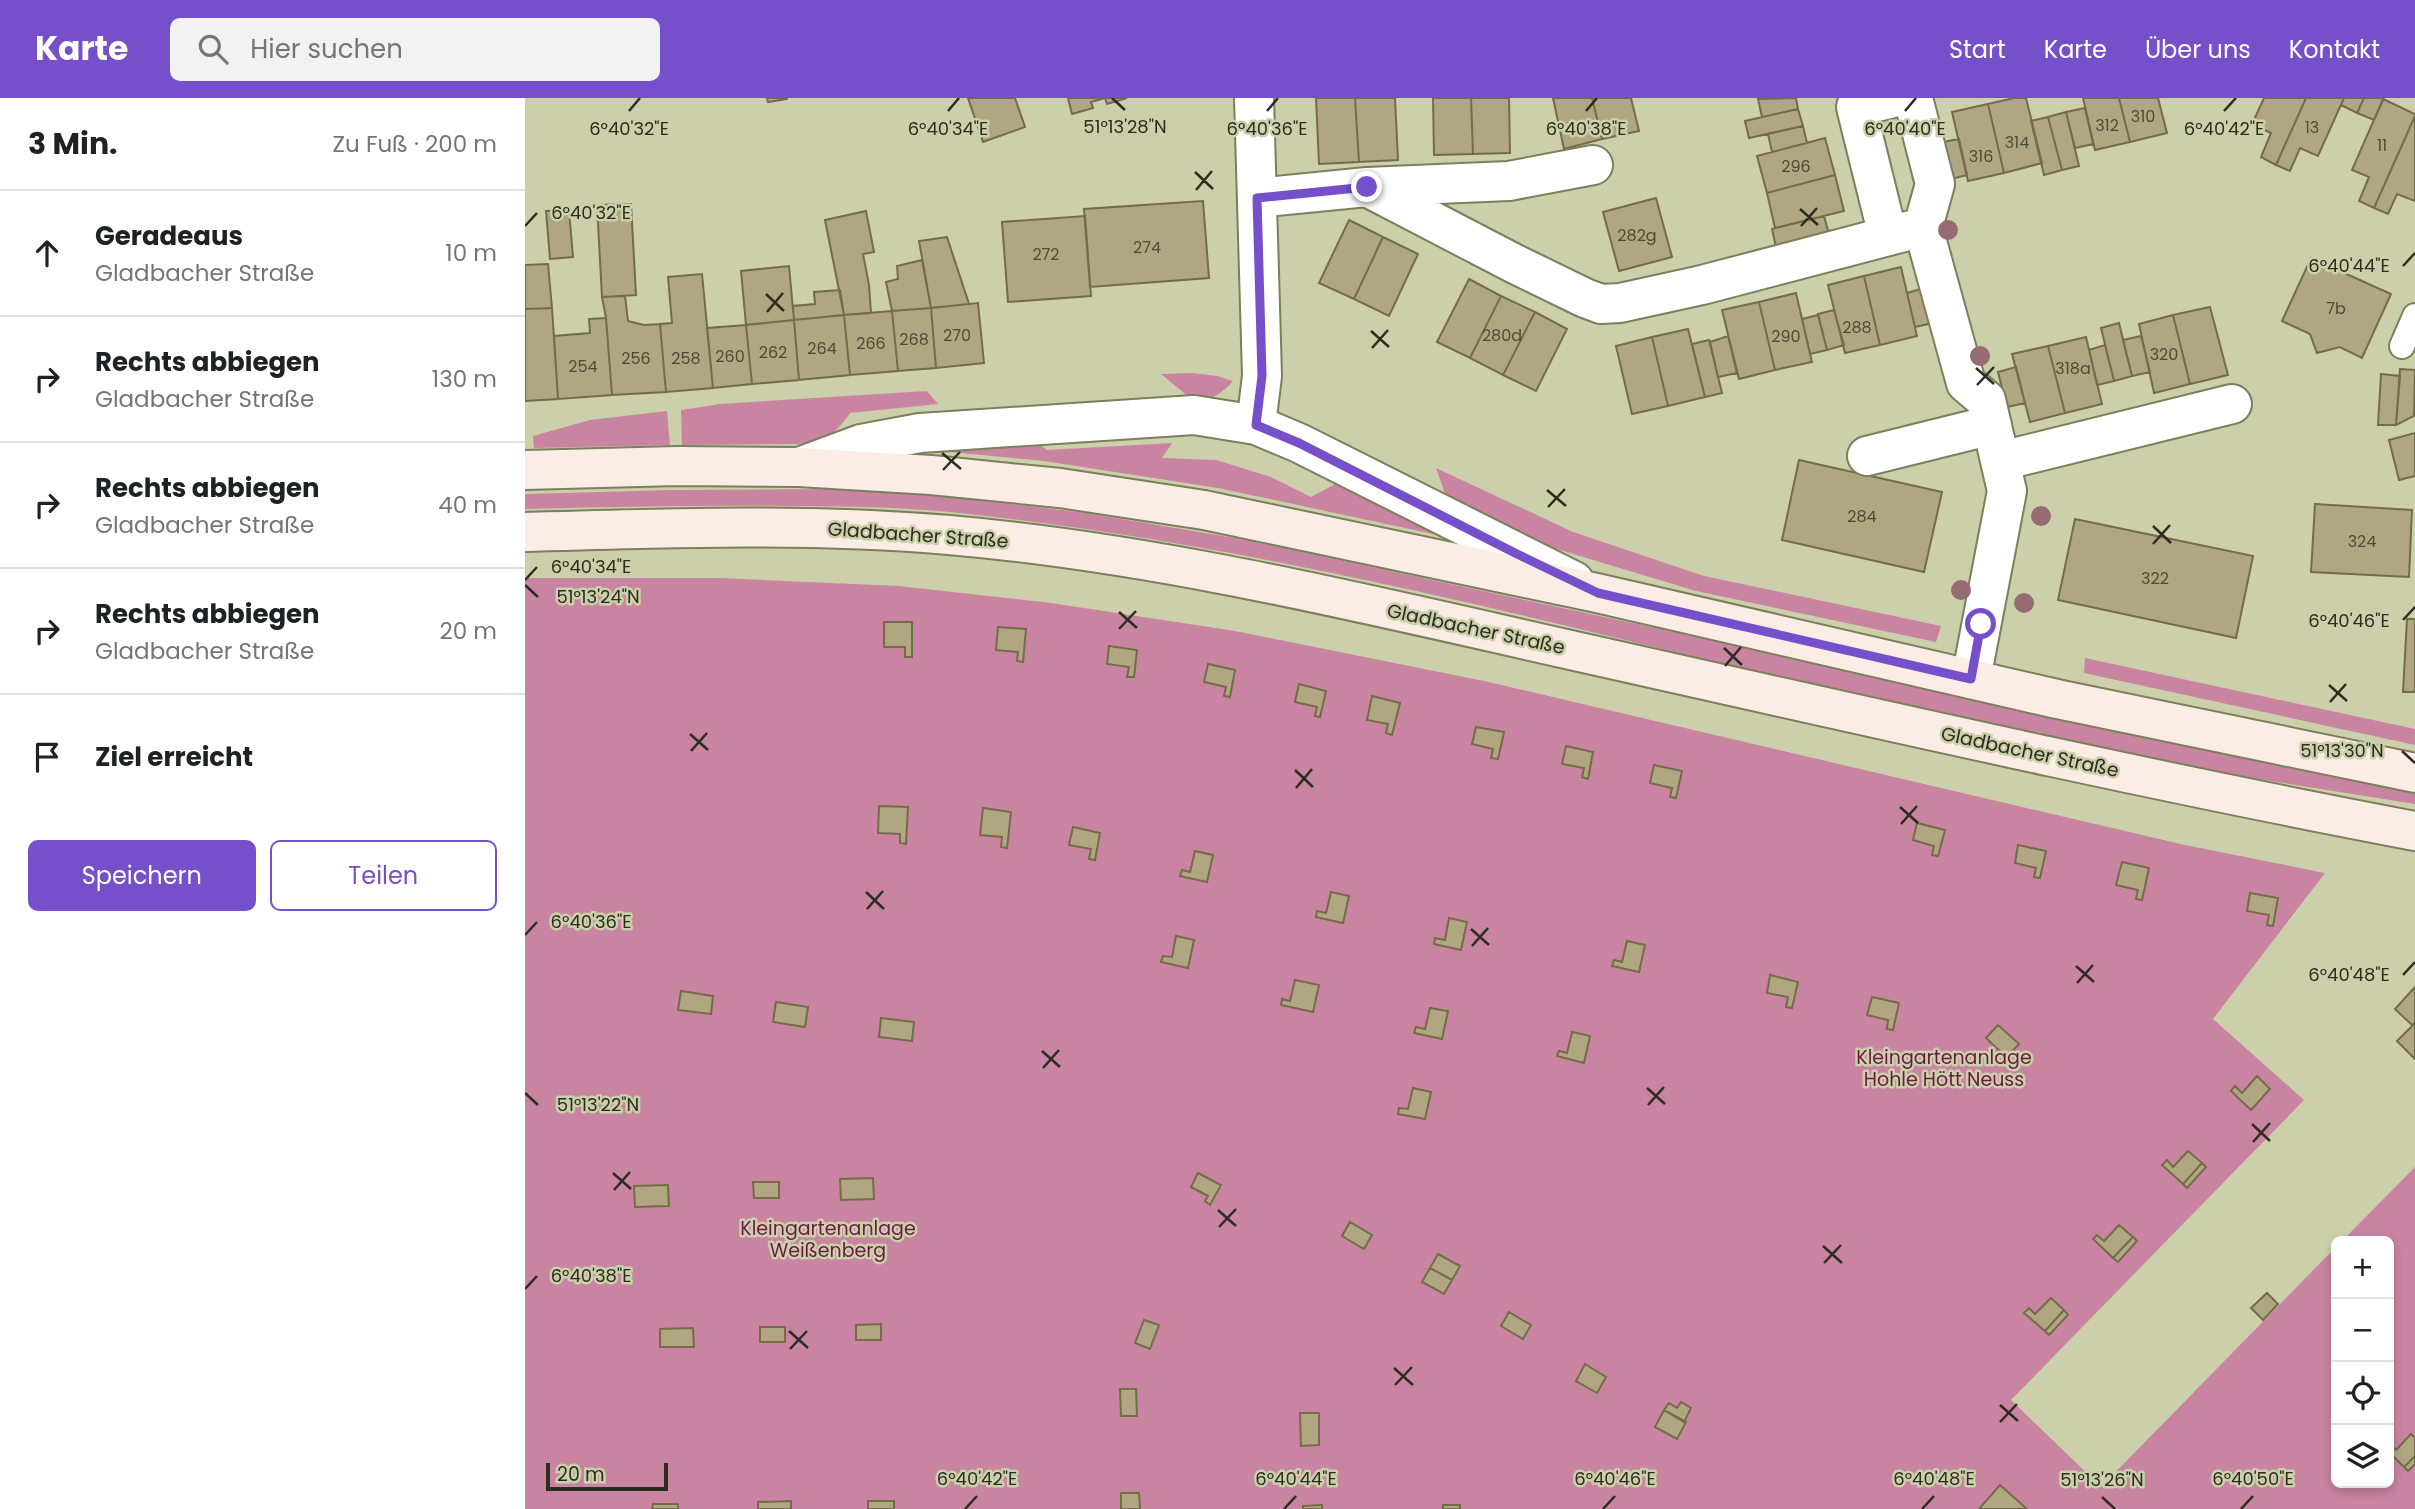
<!DOCTYPE html>
<html lang="de">
<head>
<meta charset="utf-8">
<style>
	body { margin:0; font-family:Poppins,sans-serif; background:#f2f2f2; color:#202124 }
	.controls { position:absolute; right:21px; bottom:21px; display:grid; overflow:hidden; border-radius:10px; box-shadow:0 4px 10px #0003 }
	.controls button { width:63px; height:63px; display:grid; place-items:center; padding:0; border:0; border-bottom:2px solid #e0e0e0; background:#fff; color:#202124; font:35px sans-serif }
	.scale { position:absolute; left:21px; bottom:18px; width:122px; box-sizing:border-box; padding-left:7px; border:4px solid #2b2d1e; border-top:0; font-size:19px; line-height:24px; white-space:nowrap; color:#2b2d1e; -webkit-text-stroke:5px #cbd0aa; paint-order:stroke }
	.stop { position:absolute; width:21px; height:21px; margin:-16px; border:5px solid #7650ca; border-radius:50%; background:#fff }
	.stop.end { background:#7650ca; border-color:#fff; box-shadow:0 2px 7px #0008 }
	.list { margin:0; padding:0; list-style:none }
	h2 { display:flex; justify-content:space-between; align-items:center; height:91px; margin:0; padding:0 28px; font-size:30px }
	h2 small { font-size:23px; font-weight:400; color:#757577 }
	.list li { display:grid; grid-template-columns:46px 1fr auto; gap:21px; align-items:center; box-sizing:border-box; height:126px; padding:0 28px; border-top:2px solid #e0e0e0 }
	.list b { display:block; font-size:26px; white-space:nowrap }
	.list p { margin:0; font-size:23px; white-space:nowrap; color:#757577 }
	.list em { font-size:23px; font-style:normal; color:#757577 }
	.actions { display:flex; gap:14px; padding:21px 28px }
	.actions a { flex:1; padding:16px 0; border:2px solid #7650ca; border-radius:10px; text-align:center; font-size:24px; color:#7650ca }
	.actions .main { background:#7650ca; color:#fff }
	.icon { flex:none; width:38px; height:38px; fill:none; stroke:currentColor; stroke-width:2; stroke-linecap:round; stroke-linejoin:round }
	.map { position:relative; flex:none; width:1890px; height:1411px; overflow:hidden }
	header { display:flex; align-items:center; gap:42px; box-sizing:border-box; height:98px; padding:0 35px; background:#7650ca; color:#fff }
	header strong { font-size:33px }
	nav { display:flex; gap:38px; margin-inline-start:auto; font-size:24px }
	.search { width:490px; height:63px; background:#f2f2f2; display:flex; align-items:center; gap:18px; box-sizing:border-box; padding:0 24px; border-radius:10px; color:#757577; font-size:26px }
	main { display:flex }
	aside { flex:1; background:#fff }
	.map>svg:first-child { display:block }
	.green { fill:#c884a0 }
	.building { fill:#b0a682; stroke:#756b49; stroke-width:2 }
	.lines { fill:none; stroke-linecap:round; stroke-linejoin:round }
	.lane-casing { stroke:#7b7f5c; stroke-width:28 }
	.street-casing { stroke:#7b7f5c; stroke-width:42 }
	.secondary-casing { stroke:#7b7f5c; stroke-width:42 }
	.lane { stroke:#fff; stroke-width:24 }
	.street { stroke:#fff; stroke-width:38 }
	.secondary { stroke:#fbede5; stroke-width:38 }
	.tree { fill:#976b72 }
	.route { stroke:#7650ca; stroke-width:9 }
	.ticks { fill:none; stroke:#2b2d1e; stroke-width:2.5 }
	.labels { text-anchor:middle; dominant-baseline:central; stroke-width:5; stroke-linejoin:round; paint-order:stroke }
	.number-label { font-size:16px; fill:#4c4b37 }
	.street-label { font-size:19px; fill:#2b2d1e; stroke:#cbd0aa }
	.park-label { font-size:19px; fill:#6d1844; stroke:#cbd0aa }
	.ticks-label { font-size:18px; text-anchor:middle; fill:#2b2d1e; stroke:#cbd0aa; stroke-width:5; stroke-linejoin:round; paint-order:stroke }
</style>
</head>
<body>
<header>
<strong>Karte</strong>
<div class="search"><svg class="icon" aria-label="search" viewBox="0 0 24 24"><circle cx="10" cy="10" r="6"/><path d="M15 15l6 6"/></svg>Hier suchen</div>
<nav><a>Start</a><a>Karte</a><a>Über uns</a><a>Kontakt</a></nav>
</header>
<main>
<aside>
<h2>3 Min.<small>Zu Fuß · 200 m</small></h2>
<ul class="list">
<li><svg class="icon" aria-label="ahead" viewBox="0 0 24 24"><path d="M12 20V5M6 11l6-6 6 6"/></svg><div><b>Geradeaus</b><p>Gladbacher Straße</p></div><em>10 m</em></li>
<li><svg class="icon" aria-label="right" viewBox="0 0 24 24"><path d="M7 20v-9h11M14 6l5 5-5 5"/></svg><div><b>Rechts abbiegen</b><p>Gladbacher Straße</p></div><em>130 m</em></li>
<li><svg class="icon" aria-label="right" viewBox="0 0 24 24"><path d="M7 20v-9h11M14 6l5 5-5 5"/></svg><div><b>Rechts abbiegen</b><p>Gladbacher Straße</p></div><em>40 m</em></li>
<li><svg class="icon" aria-label="right" viewBox="0 0 24 24"><path d="M7 20v-9h11M14 6l5 5-5 5"/></svg><div><b>Rechts abbiegen</b><p>Gladbacher Straße</p></div><em>20 m</em></li>
<li><svg class="icon" aria-label="arrive" viewBox="0 0 24 24"><path d="M6 21V4h12l-3 4 3 4H6"/></svg><div><b>Ziel erreicht</b></div></li>
</ul>
<div class="actions"><a class="main">Speichern</a><a>Teilen</a></div>
</aside>
<div class="map">
<svg width="1890" height="1411" viewBox="0 0 1890 1411">
	<rect width="100%" height="100%" fill="#cbd0aa"/>
	<path class="green" d="M667,275L692,278L708,283C697,296 687,301 670,304L636,276Z
		M402,293L413,306L325,315C310,337 299,343 273,346L157,347L156,312L195,306Z
		M142,313L145,347L9,350L8,338L65,322Z
		M503,337L522,352L647,345L637,360L691,362L746,379L786,399L818,382L941,443L693,390L519,363L395,351Z
		M911,370L1048,434L1179,478L1416,528L1411,544L1171,493L1025,449L925,410Z
		M312,391L431,399L561,415L716,441L1890,693V706C1760,685 1630,666 1501,637C1146,559 796,453 434,415C377,409 318,408 260,408C174,407 87,409 0,411V396L148,392Z
		M0,480H195L374,488L526,505L710,533L959,583L1660,747L1800,775L1688,921L1779,1002L1486,1302L1576,1389L1811,1149V1385H1864V1143H1817L1890,1069V1411H0Z
		M1560,560L1890,631V647L1559,575Z"/>
	<path class="building" d="M242,0H262V1L243,4Z
		M443,0H490L500,29L458,44Z
		M543,0H602L582,6L580,0L566,4L568,10L547,16Z
		M791,0H830L834,64L794,66Z
		M830,0H870L873,62L834,64Z
		M908,0H946L948,56L909,57Z
		M946,0H984L985,55L948,56Z
		M1028,0H1067L1077,41L1039,51Z
		M1067,0H1106L1114,33L1077,41Z
		M1271,0L1273,11L1237,19L1233,1Z
		M1489,0H1501L1517,65L1479,75L1463,6Z
		M1558,0H1594L1605,44L1570,52Z
		M1594,0H1633L1642,35L1605,44Z
		M1739,0H1781L1751,67L1736,59L1746,35L1727,26Z
		M1781,0H1819L1793,58L1775,50L1765,73L1751,67Z
		M1819,0H1839L1832,15L1816,7Z
		M1839,0H1859L1849,22L1832,15Z
		M1858,1L1890,16V18L1849,110L1834,103L1844,79L1827,72Z
		M1463,6L1479,75L1443,83L1427,14Z
		M1560,10L1568,46L1550,50L1541,14Z
		M1273,11L1278,28L1224,40L1220,23Z
		M1541,14L1554,68L1537,72L1523,19Z
		M1890,18V103L1872,96L1863,116L1849,110Z
		M1523,19L1537,72L1519,77L1506,23Z
		M1278,28L1282,45L1247,54L1243,36Z
		M1300,40L1310,77L1242,95L1232,58Z
		M1434,41L1442,77L1426,81L1418,44Z
		M1310,77L1319,113L1250,130L1242,95Z
		M1131,100L1147,159L1094,173L1078,114Z
		M678,103L684,180L565,189L559,111Z
		M106,106L111,197L77,199L72,107Z
		M44,112L48,159L25,161L21,113Z
		M341,113L349,154L338,156L344,187L346,215L319,217L300,122Z
		M560,118L566,198L483,204L477,124Z
		M1299,118L1304,136L1251,149L1247,131Z
		M824,122L858,139L829,201L794,185Z
		M422,139L444,206L406,210L394,143Z
		M858,139L893,156L864,218L829,201Z
		M1786,160L1866,196L1837,260L1815,249L1792,255L1785,236L1757,223Z
		M397,162L406,210L367,213L361,184L373,181L372,168Z
		M23,166L27,210L0,211V167Z
		M264,168L269,222L221,227L216,173Z
		M1376,169L1392,238L1355,247L1339,178Z
		M177,176L188,290L141,294L135,226L147,225L143,179Z
		M1339,178L1355,247L1320,255L1303,187Z
		M944,181L976,198L945,260L912,244Z
		M1399,190L1408,225L1390,229L1382,195Z
		M315,192L319,217L269,222L268,208L290,206L289,194Z
		M1271,195L1287,264L1250,272L1234,204Z
		M100,198L103,223L119,227L135,226L141,294L87,297L81,220L77,199Z
		M976,198L1010,214L978,277L945,260Z
		M1234,204L1250,272L1214,281L1197,212Z
		M453,205L459,265L411,270L406,210Z
		M1685,209L1703,277L1665,286L1648,217Z
		M27,210L33,301L0,303V211Z
		M406,210L411,270L373,273L367,213Z
		M1309,212L1319,247L1302,252L1293,216Z
		M367,213L373,273L325,277L319,217Z
		M1010,214L1042,231L1011,293L978,277Z
		M319,217L325,277L274,282L269,222Z
		M1293,217L1302,252L1285,256L1277,221Z
		M1648,217L1665,286L1629,295L1614,226Z
		M81,220L87,297L33,301L29,238L65,235L64,221Z
		M269,222L274,282L227,286L221,227Z
		M1594,225L1607,278L1589,283L1576,230Z
		M221,227L227,286L188,290L182,230Z
		M1163,231L1180,299L1143,308L1127,239Z
		M1203,238L1212,275L1193,279L1185,244Z
		M1616,238L1625,274L1607,278L1598,242Z
		M1127,239L1143,308L1107,316L1091,248Z
		M1561,239L1577,306L1540,315L1523,248Z
		M1184,242L1197,295L1180,299L1167,246Z
		M1580,247L1589,283L1572,287L1564,252Z
		M1523,248L1540,315L1505,324L1487,256Z
		M1491,269L1500,305L1482,309L1473,274Z
		M1875,271L1890,272L1889,318L1871,327Z
		M1856,276L1875,278L1871,327H1853Z
		M1890,335V378L1874,382L1864,342Z
		M1274,362L1417,394L1399,474L1257,442Z
		M1790,406L1887,412L1884,479L1786,474Z
		M1550,421L1728,458L1711,540L1533,502Z
		M1882,521H1890V594H1878Z
		M359,524H387V559H380V549H359Z
		M473,529L501,531L498,564L492,563L493,554L471,552Z
		M584,548L612,552L609,579H602L604,569L582,566Z
		M683,566L710,572L705,599L699,598L701,589L679,584Z
		M774,586L801,593L795,619L790,618L792,609L770,604Z
		M847,598L875,605L867,637L861,635L863,626L842,622Z
		M951,629L979,634L973,661L966,660L968,651L947,646Z
		M1041,648L1068,654L1063,681L1057,679L1059,670L1037,666Z
		M1129,667L1157,673L1151,700L1145,699L1147,690L1125,685Z
		M354,708L383,709L381,746L375,745V736L353,735Z
		M458,710L486,714L482,750L476,749L477,739L455,737Z
		M1392,725L1420,732L1413,758L1407,757L1409,748L1388,742Z
		M548,729L575,735L570,762L564,761L566,751L544,747Z
		M1493,747L1521,753L1515,780L1509,779L1511,770L1490,765Z
		M670,753L688,757L682,784L655,778L657,772L665,774Z
		M1597,764L1624,770L1617,802L1611,801L1613,792L1591,787Z
		M806,794L824,798L818,825L791,819L792,813L801,815Z
		M1725,795L1753,800L1748,828L1742,827L1744,817L1722,813Z
		M924,820L942,824L936,852L909,846L910,840L920,842Z
		M651,838L669,842L663,870L636,864L638,858L647,859Z
		M1102,843L1120,847L1114,874L1087,868L1089,862L1097,864Z
		M1245,877L1273,884L1267,910L1261,909L1263,899L1242,895Z
		M770,882L794,887L788,914L756,907L757,901L765,903Z
		M1890,889V925L1887,927L1870,911Z
		M156,893L188,898L186,916L153,912Z
		M1347,899L1374,905L1368,932L1362,931L1363,922L1342,917Z
		M251,904L283,909L280,929L248,924Z
		M905,910L923,913L917,941L889,935L891,929L900,931Z
		M356,920L389,924L387,943L354,939Z
		M1890,925V961L1872,943Z
		M1473,927L1494,946L1475,966L1471,962L1477,955L1461,940Z
		M1047,934L1065,938L1059,965L1032,958L1034,953L1042,955Z
		M1732,978L1745,991L1726,1012L1706,993L1710,988L1717,995Z
		M888,990L906,994L900,1021L873,1016L874,1010L883,1011Z
		M1663,1053L1677,1065L1658,1086L1637,1067L1642,1062L1648,1069Z
		M1677,1065L1681,1069L1662,1090L1658,1086Z
		M673,1075L696,1087L685,1107L680,1103L683,1098L666,1089Z
		M348,1080L349,1101L316,1102L315,1081Z
		M228,1084H254V1100H229Z
		M143,1087L144,1108L110,1109L109,1088Z
		M825,1124L847,1137L839,1151L817,1138Z
		M1594,1127L1608,1139L1588,1160L1568,1141L1572,1137L1579,1143Z
		M1608,1139L1612,1143L1593,1164L1588,1160Z
		M913,1156L935,1168L927,1182L905,1170Z
		M905,1170L927,1182L919,1196L897,1184Z
		M1742,1195L1753,1206L1738,1222L1726,1210Z
		M1526,1200L1539,1212L1520,1233L1499,1215L1504,1210L1510,1216Z
		M1539,1212L1543,1217L1524,1237L1520,1233Z
		M984,1214L1006,1227L998,1241L976,1228Z
		M619,1222L634,1227L625,1251L610,1245Z
		M356,1226V1242H331V1227Z
		M235,1229H260V1244H235Z
		M168,1230L169,1249H135V1231Z
		M1060,1266L1081,1279L1072,1295L1051,1283Z
		M595,1291H611L612,1318H596Z
		M1156,1304L1166,1310L1159,1324L1139,1312L1144,1305L1152,1310Z
		M1139,1312L1161,1324L1152,1341L1130,1329Z
		M775,1315H794V1347L776,1348Z
		M1886,1336L1890,1340V1358L1879,1369L1864,1354V1345L1871,1352Z
		M1890,1358V1366L1883,1373L1879,1369Z
		M1475,1387L1502,1411H1454Z
		M596,1395H614L615,1411H596Z
		M266,1403V1411H233V1404Z
		M343,1403H369V1411H343Z
		M128,1406H153V1411H127Z
		M797,1407V1411H778V1408Z
		M918,1407H935V1411H918Z"/>
	<g class="lines">
		<g class="lane-casing">
			<path id="lane" d="M1877,248L1890,218"/>
		</g>
		<g class="street-casing">
			<path id="street" d="M729,0L737,278L731,327
				M1388,0L1410,86L1398,129L1441,285L1461,302L1482,393L1446,581
				M842,89L990,166L1060,200L1076,206L1095,205L1177,187L1398,129
				M732,100L842,89L984,83L1068,67
				M1363,138L1331,9L1368,0
				M1342,358L1467,327
				M1476,363L1707,306
				M274,369L336,346L395,335L669,317L731,327L774,345L1049,483"/>
		</g>
		<g class="secondary-casing">
			<path id="secondary" d="M0,372L152,368L274,369L406,377L535,390L679,412L1072,495L1532,601L1890,675
				M0,434C141,430 283,425 424,437C633,455 837,505 1041,551C1323,614 1605,679 1890,733"/>
		</g>
		<use href="#lane" class="lane"/>
		<use href="#street" class="street"/>
		<use href="#secondary" class="secondary"/>
	</g>
	<g class="tree">
		<circle cx="1423" cy="132" r="10"/>
		<circle cx="1455" cy="258" r="10"/>
		<circle cx="1516" cy="418" r="10"/>
		<circle cx="1436" cy="492" r="10"/>
		<circle cx="1499" cy="505" r="10"/>
	</g>
	<g class="lines">
		<path class="route" d="M842,89L732,100L737,278L731,327L774,345L992,456L1073,495L1446,581L1456,526"/>
	</g>
	<path class="ticks" d="M587,0L600,12M104,13L115,0M423,13L434,0M742,13L753,0M1061,13L1072,0M1380,13L1391,0M1699,13L1711,0M670,74L688,91M671,92L687,73M1275,111L1293,127M0,128L12,115M1276,128L1292,110M1878,168L1890,155M241,196L259,213M242,214L258,195M846,233L864,249M847,250L863,232M1451,270L1469,286M1452,287L1469,269M417,355L436,371M418,372L435,354M1022,392L1041,408M1023,409L1040,391M1628,428L1646,445M1628,446L1645,427M0,482L12,469M0,487L13,499M594,514L612,530M1878,522L1890,509M594,531L611,513M1199,550L1217,567M1200,568L1216,549M1804,587L1822,603M1805,604L1821,586M165,636L183,652M166,653L182,635M1877,653L1890,665M770,672L788,689M771,690L787,671M1375,709L1393,725M1376,726L1392,708M341,794L359,811M342,811L358,793M946,831L964,847M0,837L12,824M947,848L963,830M1551,868L1569,884M1878,877L1890,864M1552,885L1568,867M517,953L535,969M518,970L534,952M1122,990L1140,1006M0,995L13,1007M1123,1007L1139,989M1727,1026L1745,1043M1728,1044L1745,1025M88,1075L106,1091M89,1092L105,1074M693,1112L711,1128M694,1129L711,1111M1298,1148L1317,1165M1299,1165L1316,1147M0,1191L12,1178M264,1233L283,1250M265,1251L282,1233M869,1270L888,1287M870,1287L887,1269M1475,1307L1493,1323M1475,1324L1492,1306M1577,1399L1590,1411M440,1411L452,1398M759,1411L771,1398M1078,1411L1090,1398M1397,1411L1409,1398M1716,1411L1728,1398"/>
	<g class="labels">
		<g class="number-label">
			<text x="1618" y="18">310</text>
			<text x="1582" y="27">312</text>
			<text x="1787" y="29">13</text>
			<text x="1492" y="44">314</text>
			<text x="1857" y="47">11</text>
			<text x="1456" y="58">316</text>
			<text x="1271" y="68">296</text>
			<text x="1112" y="137">282g</text>
			<text x="622" y="149">274</text>
			<text x="521" y="156">272</text>
			<text x="1811" y="210">7b</text>
			<text x="1332" y="229">288</text>
			<text x="432" y="237">270</text>
			<text x="977" y="237">280d</text>
			<text x="1261" y="238">290</text>
			<text x="389" y="241">268</text>
			<text x="346" y="245">266</text>
			<text x="297" y="250">264</text>
			<text x="248" y="254">262</text>
			<text x="1639" y="256">320</text>
			<text x="205" y="258">260</text>
			<text x="111" y="260">256</text>
			<text x="161" y="260">258</text>
			<text x="58" y="268">254</text>
			<text x="1548" y="270">318a</text>
			<text x="1337" y="418">284</text>
			<text x="1837" y="443">324</text>
			<text x="1630" y="480">322</text>
		</g>
		<g class="street-label">
			<text transform="translate(393 437) rotate(4)">Gladbacher Straße</text>
			<text transform="translate(951 531) rotate(12)">Gladbacher Straße</text>
			<text transform="translate(1505 654) rotate(12)">Gladbacher Straße</text>
		</g>
		<g class="park-label">
			<text x="1419" y="959">Kleingartenanlage<tspan x="1419" dy="22">Hohle Hött Neuss</tspan></text>
			<text x="303" y="1130">Kleingartenanlage<tspan x="303" dy="22">Weißenberg</tspan></text>
		</g>
	</g>
	<g class="ticks-label">
		<text x="600" y="35">51°13'28"N</text>
		<text x="104" y="37">6°40'32"E</text>
		<text x="423" y="37">6°40'34"E</text>
		<text x="742" y="37">6°40'36"E</text>
		<text x="1061" y="37">6°40'38"E</text>
		<text x="1380" y="37">6°40'40"E</text>
		<text x="1699" y="37">6°40'42"E</text>
		<text x="66" y="121">6°40'32"E</text>
		<text x="1824" y="174">6°40'44"E</text>
		<text x="66" y="475">6°40'34"E</text>
		<text x="73" y="505">51°13'24"N</text>
		<text x="1824" y="529">6°40'46"E</text>
		<text x="1817" y="659">51°13'30"N</text>
		<text x="66" y="830">6°40'36"E</text>
		<text x="1824" y="883">6°40'48"E</text>
		<text x="73" y="1013">51°13'22"N</text>
		<text x="66" y="1184">6°40'38"E</text>
		<text x="452" y="1387">6°40'42"E</text>
		<text x="771" y="1387">6°40'44"E</text>
		<text x="1090" y="1387">6°40'46"E</text>
		<text x="1409" y="1387">6°40'48"E</text>
		<text x="1728" y="1387">6°40'50"E</text>
		<text x="1577" y="1388">51°13'26"N</text>
	</g>
</svg>
<div class="controls">
<button>+</button>
<button>−</button>
<button><svg class="icon" aria-label="locate" viewBox="0 0 24 24"><circle cx="12" cy="12" r="6"/><path d="M12 2v4M12 18v4M2 12h4M18 12h4"/></svg></button>
<button><svg class="icon" aria-label="layers" viewBox="0 0 24 24"><path d="M12 4l9 5-9 5-9-5zM3 14l9 5 9-5"/></svg></button>
</div>
<div class="scale">20 m</div>
<div class="stop" style="left:1456px;top:526px"></div>
<div class="stop end" style="left:842px;top:89px"></div>
</div>
</main>
</body>
</html>
